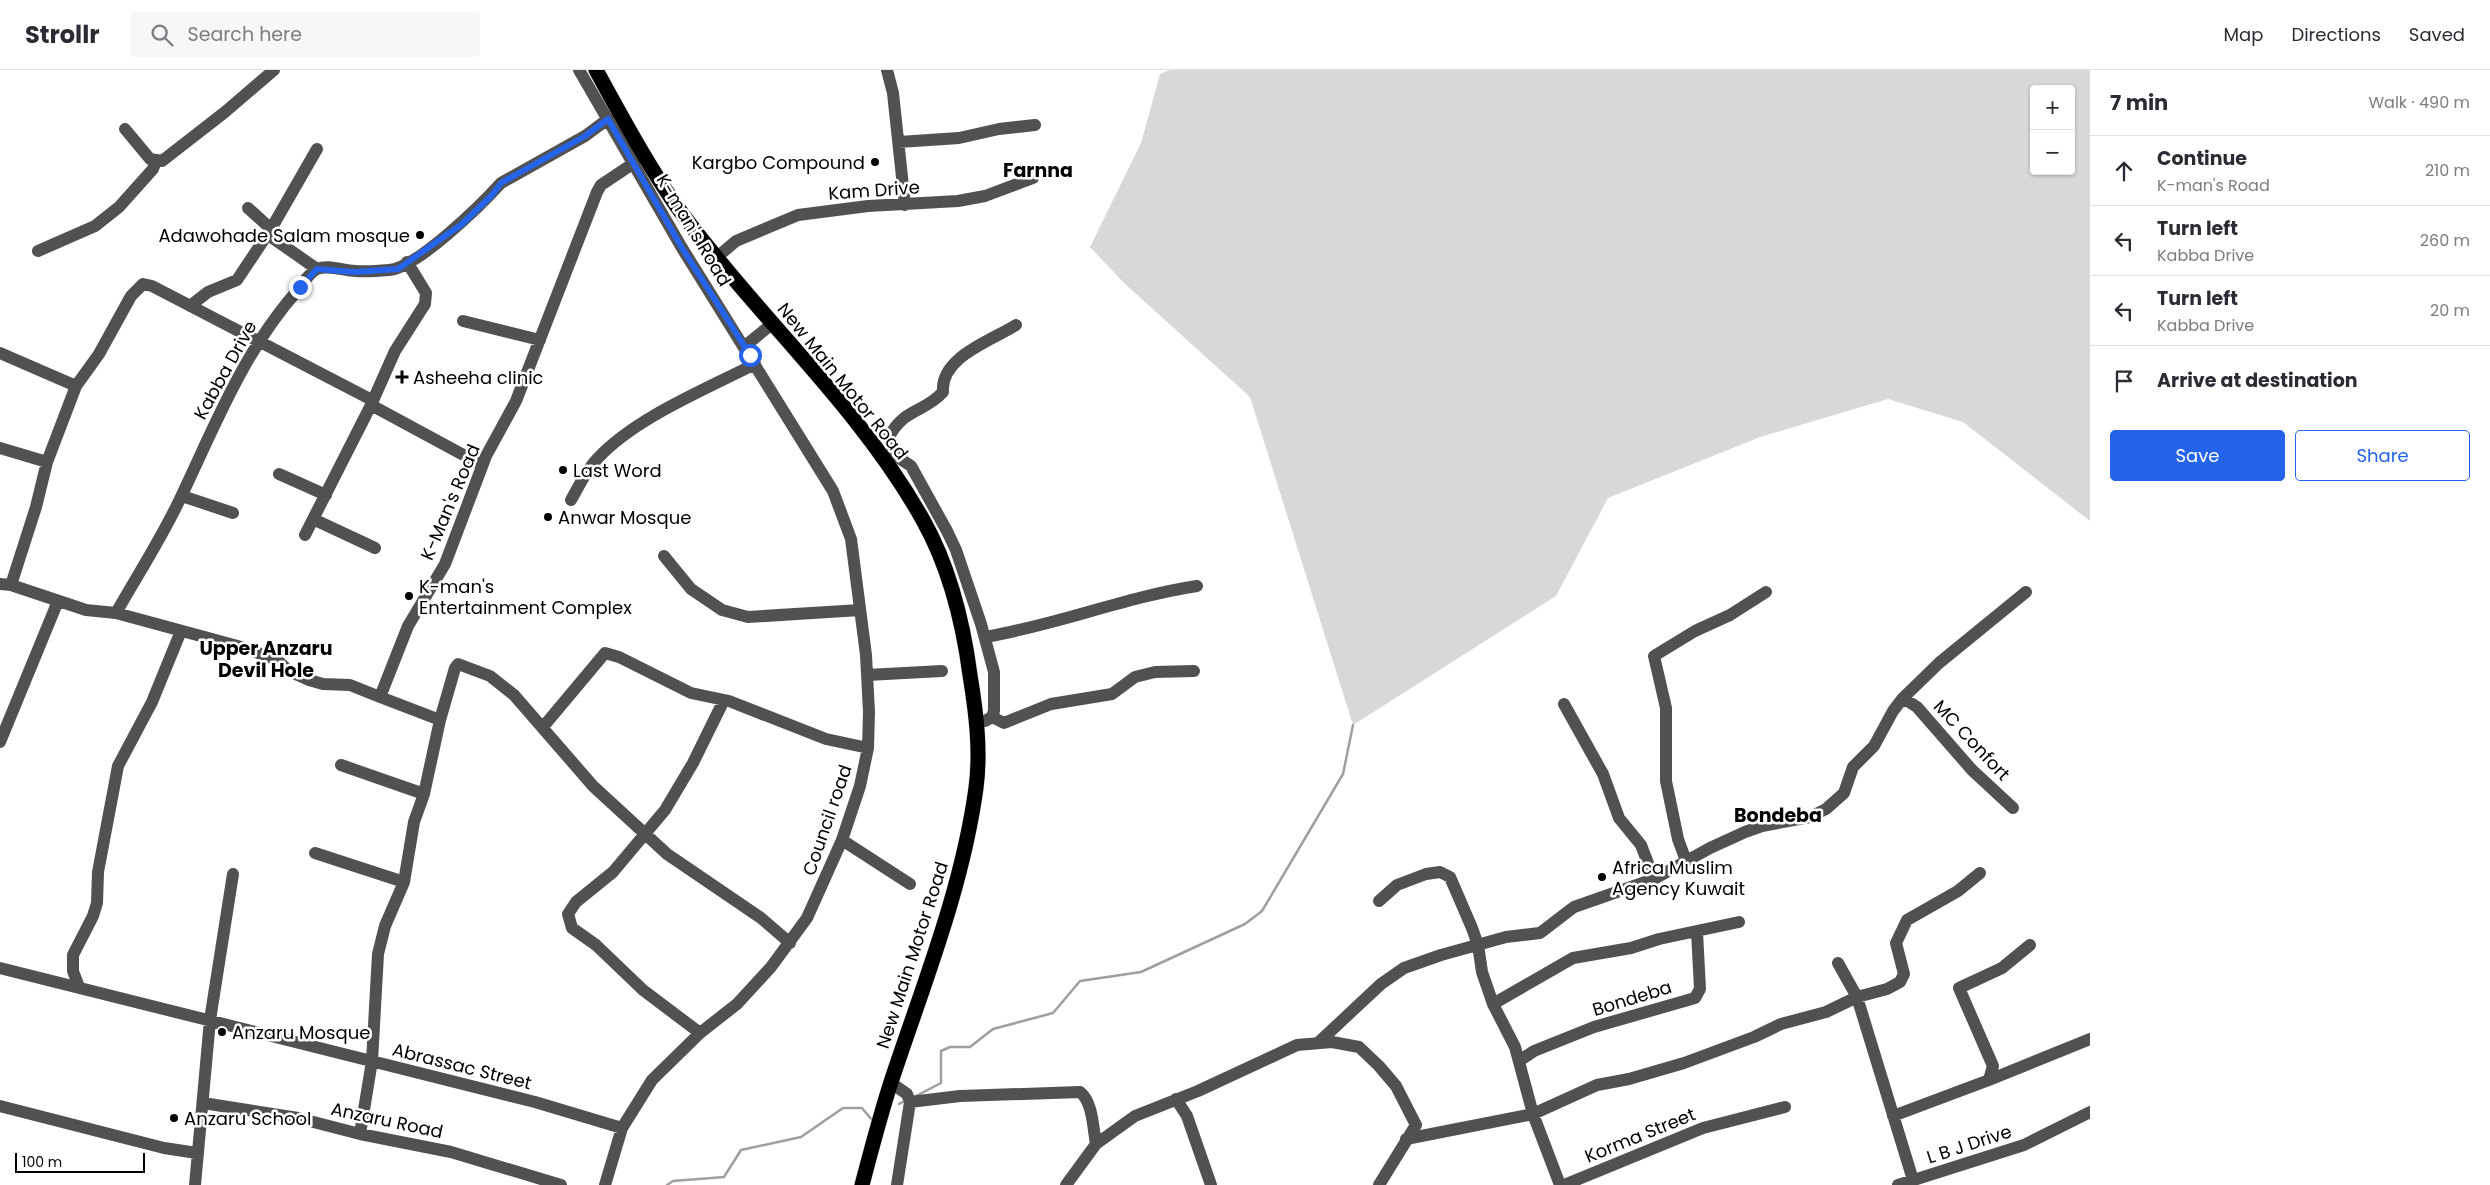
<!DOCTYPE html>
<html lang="en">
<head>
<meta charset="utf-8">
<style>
	body { margin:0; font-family:Poppins,sans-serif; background:#f7f7f7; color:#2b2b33 }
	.controls { position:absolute; right:15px; top:15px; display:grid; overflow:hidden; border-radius:5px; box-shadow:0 1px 4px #0004 }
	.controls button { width:45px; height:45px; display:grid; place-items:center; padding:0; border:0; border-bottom:1px solid #e1e1e2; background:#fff; color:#2b2b33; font:25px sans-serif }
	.scale { position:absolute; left:15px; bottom:12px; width:130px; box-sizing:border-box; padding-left:5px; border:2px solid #000; border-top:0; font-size:14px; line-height:18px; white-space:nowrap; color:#000; -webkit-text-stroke:4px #fff; paint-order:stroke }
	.stop { position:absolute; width:15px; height:15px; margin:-11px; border:4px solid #2563eb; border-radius:50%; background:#fff }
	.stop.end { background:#2563eb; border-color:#fff; box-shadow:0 1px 5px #0008 }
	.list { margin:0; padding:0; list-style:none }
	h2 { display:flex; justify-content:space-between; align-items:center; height:65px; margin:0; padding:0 20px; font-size:21px }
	h2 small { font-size:16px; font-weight:400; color:#7c7c81 }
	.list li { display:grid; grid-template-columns:32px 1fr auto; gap:15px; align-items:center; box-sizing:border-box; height:70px; padding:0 20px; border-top:1px solid #e1e1e2 }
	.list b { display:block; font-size:19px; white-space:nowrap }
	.list p { margin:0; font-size:16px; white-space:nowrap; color:#7c7c81 }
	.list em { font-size:16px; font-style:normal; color:#7c7c81 }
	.actions { display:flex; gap:10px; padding:15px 20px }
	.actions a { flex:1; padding:11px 0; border:1px solid #2563eb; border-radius:5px; text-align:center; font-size:18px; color:#2563eb }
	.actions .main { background:#2563eb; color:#fff }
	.icon { flex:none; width:28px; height:28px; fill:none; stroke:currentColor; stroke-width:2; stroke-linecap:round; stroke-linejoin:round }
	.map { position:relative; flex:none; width:2090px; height:1115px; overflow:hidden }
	header { display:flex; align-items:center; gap:30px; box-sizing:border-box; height:70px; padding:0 25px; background:#fff; border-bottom:1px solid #e1e1e2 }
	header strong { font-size:24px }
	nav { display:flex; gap:28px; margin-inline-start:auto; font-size:18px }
	.search { width:350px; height:45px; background:#f7f7f7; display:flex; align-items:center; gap:12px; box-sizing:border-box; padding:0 18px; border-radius:5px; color:#7c7c81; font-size:19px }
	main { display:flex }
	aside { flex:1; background:#fff }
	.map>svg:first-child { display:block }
	.green { fill:#d8d8d8; fill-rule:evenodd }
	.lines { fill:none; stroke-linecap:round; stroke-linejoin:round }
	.stream { stroke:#9f9f9f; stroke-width:2.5 }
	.highway-casing { stroke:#dbdbdb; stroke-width:16 }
	.minor { stroke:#515151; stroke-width:12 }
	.highway { stroke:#000; stroke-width:15 }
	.route { stroke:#2563eb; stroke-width:6 }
	.poi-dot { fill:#000; stroke:#fff; stroke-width:2 }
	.labels { text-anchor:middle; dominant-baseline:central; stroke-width:5; stroke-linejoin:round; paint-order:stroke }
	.poi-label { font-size:18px; fill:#000; stroke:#fff; text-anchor:start }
	.street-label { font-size:18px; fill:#000; stroke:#fff }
	.neighbourhood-label { font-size:19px; font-weight:bold; fill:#000; stroke:#fff }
</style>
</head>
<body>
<header>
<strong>Strollr</strong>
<div class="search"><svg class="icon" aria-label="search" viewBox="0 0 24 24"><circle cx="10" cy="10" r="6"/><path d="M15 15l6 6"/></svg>Search here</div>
<nav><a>Map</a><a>Directions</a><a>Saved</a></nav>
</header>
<main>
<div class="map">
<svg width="2090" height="1115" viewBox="0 0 2090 1115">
	<rect width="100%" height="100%" fill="#fff"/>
	<path class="green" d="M1170,0H2090V451L1963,352L1888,329L1760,367L1608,428L1556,526L1353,655L1250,327L1124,213L1090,177L1141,73L1160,4ZM2034,19H2071V101H2034Z"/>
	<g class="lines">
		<path class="stream" d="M916,1026L941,1013V981L950,977H970L993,959L1053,943L1080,911L1141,902L1245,854L1262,841L1343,704L1353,655
			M899,1034L906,1030
			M667,1115L673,1111L724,1107L741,1080L801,1067L843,1038H862L872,1050"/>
		<g class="highway-casing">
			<path id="highway" d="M596,0C623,49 650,100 683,145C760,249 859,336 923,450C950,498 963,552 970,605C976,642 981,680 976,718C962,820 923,915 891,1012C880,1046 871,1081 862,1115"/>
		</g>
		<path class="minor" d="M579,0L682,178L833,421L851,469L866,585L869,642L868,678L860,716L842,770L807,848L771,897L737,934L700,963L652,1010L622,1058L605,1115
			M887,0L893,23L905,135
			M125,59L150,89L162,91L225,42L274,0
			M899,72L959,68L999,59L1035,55
			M317,79L271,159L274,169L317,199
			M38,181L95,156L119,137L153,99L156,91
			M723,182L736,171L798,145L868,136L958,131L985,126L1033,108
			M190,236L208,222L237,210L271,159L248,138
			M463,251L540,270
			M745,276L773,253
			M0,283L76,316
			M371,335L482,395
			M0,378L47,392
			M890,384H893L889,367C904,338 924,343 943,322C940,287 991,271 1016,255
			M893,384L911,396L947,461L956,480L981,554L994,602V641L992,647L985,651
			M279,404L326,425
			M182,426L233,443
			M571,430C579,416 586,400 598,388C635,348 706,319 755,294
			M313,449L375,478
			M305,465L371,335L395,281L425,234L426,223L407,192
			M664,486L691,519L722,540L748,547L860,540
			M0,514L11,515L86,540L116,543L245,578L277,590L289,601L309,610L323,614L350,615L380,627
			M11,515L36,437L47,392L76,316L99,284L131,226L143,214L152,216L372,330
			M116,543C137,506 161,469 179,431C214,358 243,282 297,221C302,214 310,202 317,199C328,194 344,201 355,201C366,202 378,201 389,200C417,198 481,135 501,113L585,66L608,49
			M985,567C1057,555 1125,527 1197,516
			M867,605L942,601
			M1903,628L1917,637L1972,700L2013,738
			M1564,634L1603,704L1619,748L1641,775L1654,809
			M992,647L1004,653L1051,634L1112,624L1135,607L1155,602L1194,601
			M440,650L380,627L408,556L445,494L486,386L516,331L597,122L601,115L634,93
			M543,657L605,583L619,587L691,623L729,631L826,669L868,678
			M0,672L58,531
			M341,695L424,724
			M842,770L910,814
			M315,783L404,812
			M1686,791L1678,769L1666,711V638L1654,586L1695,561L1730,545L1766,522
			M1379,831L1397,815L1426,804L1440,802L1450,807L1472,858L1478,875L1482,902L1493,934L1515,977L1533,1044L1560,1115
			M1838,893L1857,927L1913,1110
			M0,898L535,1032L622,1058
			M79,917L73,901V885L93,846L97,833L98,802L118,696L152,632L181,561
			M1493,934L1573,888L1631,878L1659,869L1739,852
			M700,963L643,920L596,875L572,858L568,844L576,832L613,802L665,740L693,693L724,630
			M1319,972L1381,914L1404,898L1441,885L1506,867L1540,863L1574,837L1654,809L1710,778L1745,762L1762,756L1810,747L1826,739L1844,723L1853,697L1874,676L1893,641L1903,628L1939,593L2026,522
			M1519,991L1534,981L1594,957L1695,928L1700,919L1697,862
			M1989,1010L1993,996L1959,918L2002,898L2030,875
			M897,1017L907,1024L910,1032L897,1115
			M1176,1029L1187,1046L1211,1115
			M910,1032L960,1026L1080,1022C1093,1032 1093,1059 1096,1074
			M203,1033L298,1048L360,1064L451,1082L561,1115
			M0,1036L164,1078L197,1083
			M1893,1046L1989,1010L2090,969
			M360,1064L372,991L378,884L385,856L404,812L414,752L424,724L440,650L455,598L458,594L490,606L514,625L593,716L667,784L761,848L790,873
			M1406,1069L1533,1044L1597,1015L1629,1009L1684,993L1754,967L1781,954L1826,942L1857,927L1887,919L1900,912L1904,904L1896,873L1907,850L1958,821L1980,803
			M195,1115L210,950L233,804
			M1066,1115L1096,1074L1135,1046L1198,1021L1297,975L1332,972L1359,977L1379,996L1396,1016L1416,1055L1379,1115
			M1564,1115L1703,1058L1785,1037
			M1898,1115L2024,1075L2090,1042"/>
		<use href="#highway" class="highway"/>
	</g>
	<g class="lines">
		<path class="route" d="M300,217L317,199L354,202L398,199L462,154L492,125L501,113L585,66L608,49L682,178L750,285"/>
	</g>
	<g class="poi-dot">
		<circle cx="875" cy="92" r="5"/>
		<circle cx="420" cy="165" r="5"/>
		<path d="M399.5 299.5h5v5h5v5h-5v5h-5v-5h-5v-5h5z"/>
		<circle cx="563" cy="400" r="5"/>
		<circle cx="548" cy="447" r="5"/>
		<circle cx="409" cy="526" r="5"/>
		<circle cx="1602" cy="807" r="5"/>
		<circle cx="222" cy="962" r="5"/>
		<circle cx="174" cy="1048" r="5"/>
	</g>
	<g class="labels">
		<g class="poi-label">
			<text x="865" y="92" text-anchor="end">Kargbo Compound</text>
			<text x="410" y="165" text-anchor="end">Adawohade Salam mosque</text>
			<text x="413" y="307">Asheeha clinic</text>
			<text x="573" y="400">Last Word</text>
			<text x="558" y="447">Anwar Mosque</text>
			<text x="419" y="516">K-man's<tspan x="419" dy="21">Entertainment Complex</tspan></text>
			<text x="1612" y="797">Africa Muslim<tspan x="1612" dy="21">Agency Kuwait</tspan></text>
			<text x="232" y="962">Anzaru Mosque</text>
			<text x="184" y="1048">Anzaru School</text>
		</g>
		<g class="street-label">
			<text transform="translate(874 120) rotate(-4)">Kam Drive</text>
			<text transform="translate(694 160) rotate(59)">K-man's Road</text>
			<text transform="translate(225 300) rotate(-61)">Kabba Drive</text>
			<text transform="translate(843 311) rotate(51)">New Main Motor Road</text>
			<text transform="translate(450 432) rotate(-67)">K-Man's Road</text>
			<text transform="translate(1972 670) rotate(47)">MC Confort</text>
			<text transform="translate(827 750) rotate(-71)">Council road</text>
			<text transform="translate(912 885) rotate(-72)">New Main Motor Road</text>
			<text transform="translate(1632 928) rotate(-17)">Bondeba</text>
			<text transform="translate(462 996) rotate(14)">Abrassac Street</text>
			<text transform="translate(387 1050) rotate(12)">Anzaru Road</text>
			<text transform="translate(1640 1065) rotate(-22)">Korma Street</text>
			<text transform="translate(1969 1074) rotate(-18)">L B J Drive</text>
		</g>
		<g class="neighbourhood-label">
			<text x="1038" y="100">Farnna</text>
			<text x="266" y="578">Upper Anzaru<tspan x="266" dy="22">Devil Hole</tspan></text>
			<text x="1778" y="745">Bondeba</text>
		</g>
	</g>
</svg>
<div class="controls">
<button>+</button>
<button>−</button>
</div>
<div class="scale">100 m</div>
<div class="stop" style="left:750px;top:285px"></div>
<div class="stop end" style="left:300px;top:217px"></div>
</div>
<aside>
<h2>7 min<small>Walk · 490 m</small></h2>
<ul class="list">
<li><svg class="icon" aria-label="ahead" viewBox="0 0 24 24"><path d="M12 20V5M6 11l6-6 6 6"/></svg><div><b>Continue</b><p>K-man's Road</p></div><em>210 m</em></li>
<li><svg class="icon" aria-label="left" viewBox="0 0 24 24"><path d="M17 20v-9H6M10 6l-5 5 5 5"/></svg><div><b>Turn left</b><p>Kabba Drive</p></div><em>260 m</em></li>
<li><svg class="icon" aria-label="left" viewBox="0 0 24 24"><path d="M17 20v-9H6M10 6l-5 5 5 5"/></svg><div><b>Turn left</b><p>Kabba Drive</p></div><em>20 m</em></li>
<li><svg class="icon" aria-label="arrive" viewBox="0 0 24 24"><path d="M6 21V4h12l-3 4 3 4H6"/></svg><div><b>Arrive at destination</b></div></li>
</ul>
<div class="actions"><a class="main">Save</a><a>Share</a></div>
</aside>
</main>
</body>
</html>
